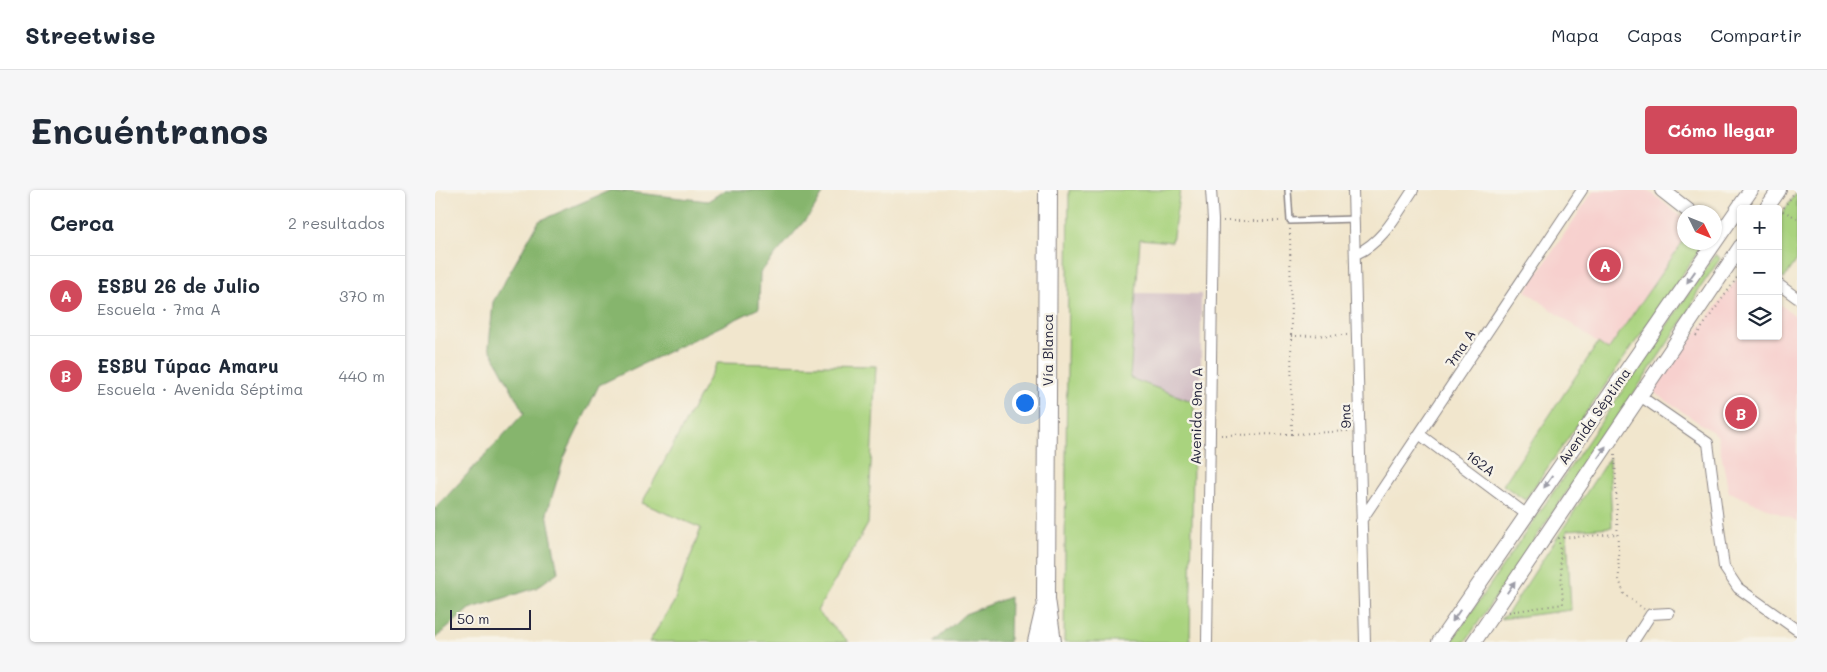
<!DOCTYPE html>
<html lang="es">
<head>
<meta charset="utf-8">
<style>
	body { margin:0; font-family:Mali,sans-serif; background:#f6f6f7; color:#1f2937 }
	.controls { position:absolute; right:15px; top:15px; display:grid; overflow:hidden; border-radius:5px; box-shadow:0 1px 4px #0004 }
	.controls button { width:45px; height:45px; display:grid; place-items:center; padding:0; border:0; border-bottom:1px solid #e0e1e3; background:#fff; color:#1f2937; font:25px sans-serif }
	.compass { position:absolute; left:1242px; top:15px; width:45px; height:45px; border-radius:50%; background:#fff; box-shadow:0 1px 4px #0004; rotate:133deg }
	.scale { position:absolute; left:15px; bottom:12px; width:81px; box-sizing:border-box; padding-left:5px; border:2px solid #22223b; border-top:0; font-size:14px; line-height:18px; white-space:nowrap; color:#22223b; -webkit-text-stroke:4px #f7f3e8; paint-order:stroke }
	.you { position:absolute; left:589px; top:212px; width:18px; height:18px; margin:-12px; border:4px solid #fff; border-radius:50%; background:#1a73e8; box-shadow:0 0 0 8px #1a73e833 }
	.badge { display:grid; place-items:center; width:32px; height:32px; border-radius:50%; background:#d1495b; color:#fff; font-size:16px; font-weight:700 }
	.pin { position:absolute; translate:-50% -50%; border:2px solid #fff; box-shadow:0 1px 5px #0006 }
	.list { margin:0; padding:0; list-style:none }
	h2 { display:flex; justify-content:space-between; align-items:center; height:65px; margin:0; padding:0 20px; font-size:21px }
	h2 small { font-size:16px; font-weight:400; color:#747a83 }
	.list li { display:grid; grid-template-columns:32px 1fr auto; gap:15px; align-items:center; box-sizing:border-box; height:80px; padding:0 20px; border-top:1px solid #e0e1e3 }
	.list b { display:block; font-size:19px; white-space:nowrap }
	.list p { margin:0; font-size:16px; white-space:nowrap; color:#747a83 }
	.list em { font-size:16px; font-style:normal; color:#747a83 }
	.icon { flex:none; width:28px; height:28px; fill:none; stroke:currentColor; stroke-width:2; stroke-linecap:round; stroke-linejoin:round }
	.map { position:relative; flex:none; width:1362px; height:452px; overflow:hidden; border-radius:5px }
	header { display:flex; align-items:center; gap:30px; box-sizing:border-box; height:70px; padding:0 25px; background:#fff; border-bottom:1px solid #e0e1e3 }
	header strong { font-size:24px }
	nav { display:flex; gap:28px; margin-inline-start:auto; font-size:18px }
	.intro { display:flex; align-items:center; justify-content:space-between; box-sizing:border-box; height:120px; padding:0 30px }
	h1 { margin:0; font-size:35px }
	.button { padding:12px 22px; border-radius:5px; background:#d1495b; color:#fff; font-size:18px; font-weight:700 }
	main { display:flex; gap:30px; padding:0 30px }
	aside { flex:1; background:#fff; border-radius:5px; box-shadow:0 1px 4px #0004 }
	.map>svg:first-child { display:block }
	.built { fill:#f7d0ce }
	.industrial { fill:#d2bec4 }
	.green { fill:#a9d37e; stroke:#667a5c }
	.forest { fill:#86b56d; stroke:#546c54 }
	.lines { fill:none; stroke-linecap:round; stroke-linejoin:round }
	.lane-casing { stroke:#8a8484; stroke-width:8 }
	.street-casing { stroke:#8a8484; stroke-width:12 }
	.secondary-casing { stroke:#8a8484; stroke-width:16 }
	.highway-casing { stroke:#8a8484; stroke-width:20 }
	.path { stroke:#8a8484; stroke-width:2; stroke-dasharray:1 4; stroke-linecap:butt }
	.lane { stroke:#fff; stroke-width:5 }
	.street { stroke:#fff; stroke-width:10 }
	.secondary { stroke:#fff; stroke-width:14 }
	.highway { stroke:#fff; stroke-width:18 }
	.oneway { fill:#9c9ca7 }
	.labels { text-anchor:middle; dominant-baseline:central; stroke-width:5; stroke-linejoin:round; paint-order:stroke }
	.street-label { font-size:14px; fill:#22223b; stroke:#f7f3e8 }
</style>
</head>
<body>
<header>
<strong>Streetwise</strong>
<nav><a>Mapa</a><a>Capas</a><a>Compartir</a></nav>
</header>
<div class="intro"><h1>Encuéntranos</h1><a class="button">Cómo llegar</a></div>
<main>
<aside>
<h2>Cerca<small>2 resultados</small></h2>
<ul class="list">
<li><span class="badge">A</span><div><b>ESBU 26 de Julio</b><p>Escuela · 7ma A</p></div><em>370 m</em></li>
<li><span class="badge">B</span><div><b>ESBU Túpac Amaru</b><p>Escuela · Avenida Séptima</p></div><em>440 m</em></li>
</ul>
</aside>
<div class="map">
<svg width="1362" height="452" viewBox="0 0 1362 452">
	<rect width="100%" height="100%" fill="#f7f3e8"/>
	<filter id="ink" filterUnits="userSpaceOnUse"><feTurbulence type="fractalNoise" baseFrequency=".02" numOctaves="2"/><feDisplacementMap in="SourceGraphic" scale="10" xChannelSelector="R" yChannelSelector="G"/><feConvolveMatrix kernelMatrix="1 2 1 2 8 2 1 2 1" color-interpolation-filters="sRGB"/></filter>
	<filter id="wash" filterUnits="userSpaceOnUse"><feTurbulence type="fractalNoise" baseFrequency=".0096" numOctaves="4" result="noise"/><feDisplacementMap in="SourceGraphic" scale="20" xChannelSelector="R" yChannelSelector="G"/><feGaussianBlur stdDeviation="1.12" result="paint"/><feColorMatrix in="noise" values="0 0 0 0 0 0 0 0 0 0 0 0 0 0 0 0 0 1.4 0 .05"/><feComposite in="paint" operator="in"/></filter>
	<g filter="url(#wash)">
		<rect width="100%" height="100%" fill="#f1e6cd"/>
		<path class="built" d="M1159,0H1213L1249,29V50L1172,160L1091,101Z
			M1306,84V146H1343V113L1362,127V331L1294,302L1282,245L1217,201Z"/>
		<path class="industrial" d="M701,103L766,104V210L759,212L695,188Z"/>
		<path class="green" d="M634,0H745L737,52L705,49L695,188L759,212L755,452H629Z
			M1362,2V70L1349,89L1343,85V29Z
			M1249,50L1250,52L1266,53L1268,55L1090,310L1068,295L1163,153L1173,160Z
			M1280,65L1283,66L1285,69L1263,101L1253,123L1030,452H1016Z
			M282,173L441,176L433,334L382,421L414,452H214L239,412L266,338L207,313Z
			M1174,268L1177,337L1132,340L1136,420L1065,429L1073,423Z"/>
		<path class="forest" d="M176,0L273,11L290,0H390L377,22L325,83L324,118L164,195L129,268L112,323L123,382L101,398L34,419L0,449V319L89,223L54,157L58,112L104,31Z
			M575,407L574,452H499L530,424Z"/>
	</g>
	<g filter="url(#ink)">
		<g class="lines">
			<g class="lane-casing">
				<path id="lane" d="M853,0L855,31L920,29"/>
			</g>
			<g class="street-casing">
				<path id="street" d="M918,0L930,452
					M921,64C948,52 962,24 978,0
					M1343,94L1362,108
					M1205,206L1273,253L1289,377L1303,398L1362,440
					M984,244L1091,324
					M926,331L1147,0
					M772,452L778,30L776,0
					M1198,452L1216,424L1234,423"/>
			</g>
			<g class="secondary-casing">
				<path id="secondary" d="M1227,0L1255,22
					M1331,19L1344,0
					M1004,452L1316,0
					M1039,452L1306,56"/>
			</g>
			<g class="highway-casing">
				<path id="highway" d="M613,0L611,409L617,452
					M602,452L609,422"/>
			</g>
			<path class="path" d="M1348,21L1362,28
				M1343,26L1361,0
				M788,31H848
				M856,146L912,145
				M1261,146L1306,82
				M857,244L914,241
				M786,245L857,244L855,37
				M1180,264L1184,389L1189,404L1209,419
				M1074,422L1128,414L1124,348L1183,344"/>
			<use href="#lane" class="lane"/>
			<use href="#street" class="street"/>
			<use href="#secondary" class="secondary"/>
			<use href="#highway" class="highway"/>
		</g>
		<defs><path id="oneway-solid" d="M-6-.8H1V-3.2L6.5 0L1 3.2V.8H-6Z" transform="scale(1.25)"/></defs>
		<g class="oneway">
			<use href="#oneway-solid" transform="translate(1256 87) rotate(125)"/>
			<use href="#oneway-solid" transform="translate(1167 262) rotate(-56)"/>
			<use href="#oneway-solid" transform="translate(1113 292) rotate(125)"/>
			<use href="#oneway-solid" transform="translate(1076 397) rotate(-56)"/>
			<use href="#oneway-solid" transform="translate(1021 426) rotate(124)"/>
		</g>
	</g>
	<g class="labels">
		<g class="street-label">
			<text transform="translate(1025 158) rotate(-56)">7ma A</text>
			<text transform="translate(612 160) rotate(-90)">Vía Blanca</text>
			<text transform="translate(761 226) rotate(-89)">Avenida 9na A</text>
			<text transform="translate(910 226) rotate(-92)">9na</text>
			<text transform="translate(1159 226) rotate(-55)">Avenida Séptima</text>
			<text transform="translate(1046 273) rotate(37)">162A</text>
		</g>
	</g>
</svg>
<div class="controls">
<button>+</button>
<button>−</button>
<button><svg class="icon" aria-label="layers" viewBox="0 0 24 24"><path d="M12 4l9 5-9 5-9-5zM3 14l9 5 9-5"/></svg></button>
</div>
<svg class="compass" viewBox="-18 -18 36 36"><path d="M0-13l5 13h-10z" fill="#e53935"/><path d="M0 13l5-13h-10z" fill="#747a83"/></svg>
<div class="scale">50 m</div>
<div class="you"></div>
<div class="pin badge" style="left:1170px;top:75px">A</div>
<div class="pin badge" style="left:1306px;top:223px">B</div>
</div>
</main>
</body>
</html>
